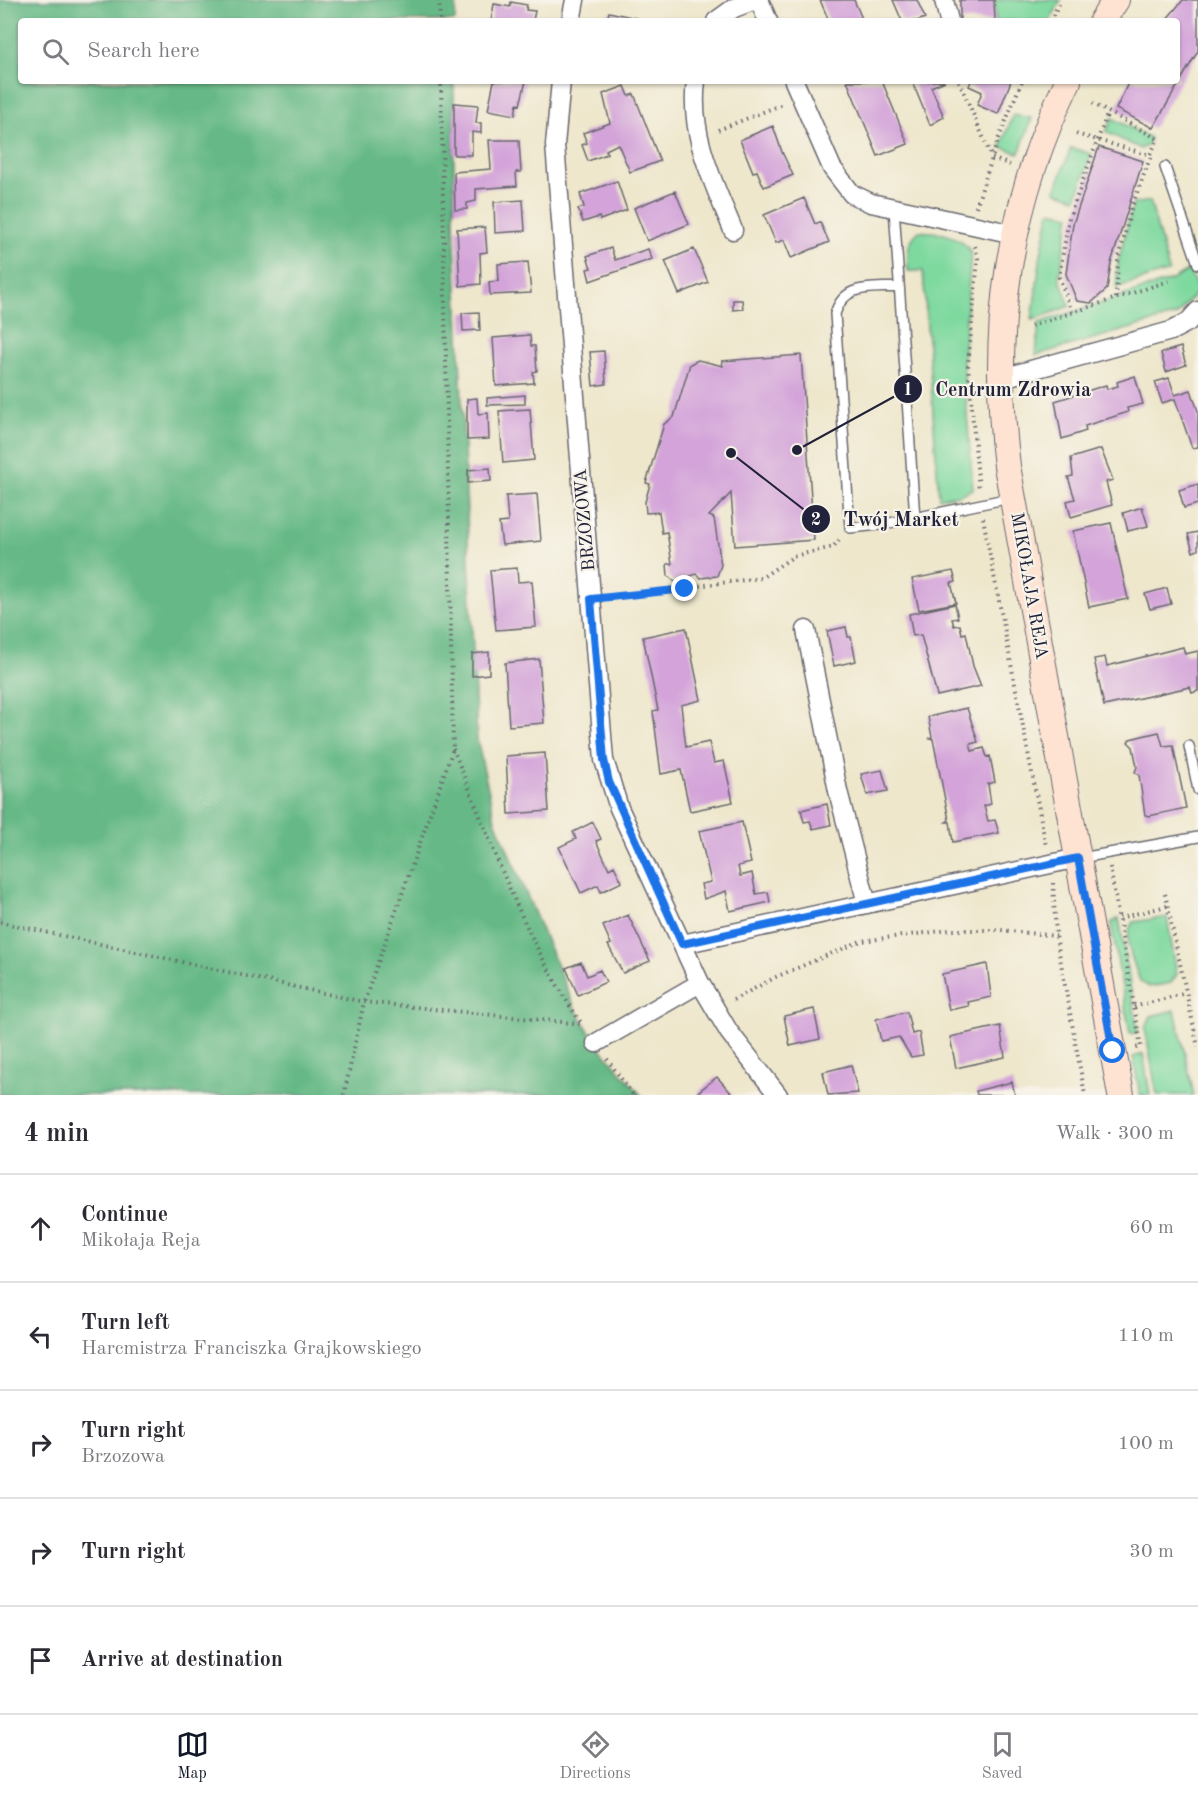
<!DOCTYPE html>
<html lang="en">
<head>
<meta charset="utf-8">
<style>
	body { margin:0; font-family:"Old Standard TT",serif; background:#f7f7f7; color:#2b2b33 }
	.stop { position:absolute; width:18px; height:18px; margin:-14px; border:4px solid #1a73e8; border-radius:50%; background:#fff }
	.stop.end { background:#1a73e8; border-color:#fff; box-shadow:0 2px 6px #0008 }
	.list { margin:0; padding:0; list-style:none }
	h2 { display:flex; justify-content:space-between; align-items:center; height:78px; margin:0; padding:0 24px; font-size:26px }
	h2 small { font-size:20px; font-weight:400; color:#7c7c81 }
	.list li { display:grid; grid-template-columns:39px 1fr auto; gap:18px; align-items:center; box-sizing:border-box; height:108px; padding:0 24px; border-top:2px solid #e1e1e2 }
	.list b { display:block; font-size:22px; white-space:nowrap }
	.list p { margin:0; font-size:20px; white-space:nowrap; color:#7c7c81 }
	.list em { font-size:20px; font-style:normal; color:#7c7c81 }
	.icon { flex:none; width:33px; height:33px; fill:none; stroke:currentColor; stroke-width:2; stroke-linecap:round; stroke-linejoin:round }
	.map { position:relative; flex:none; width:1198px; height:1095px; overflow:hidden }
	.search { position:absolute; background:#fff; box-shadow:0 2px 4px #0004; left:18px; right:18px; top:18px; height:66px; display:flex; align-items:center; gap:15px; box-sizing:border-box; padding:0 21px; border-radius:6px; color:#7c7c81; font-size:22px }
	.sheet { height:618px; background:#fff }
	nav { display:flex; justify-content:space-around; align-items:center; box-sizing:border-box; height:84px; border-top:2px solid #e1e1e2; background:#fff; font-size:16px; color:#7c7c81 }
	nav a { display:grid; justify-items:center; gap:3px }
	nav .on { color:#111827 }
	.map>svg:first-child { display:block }
	.green { fill:#7ed99f; stroke:#507e6d; stroke-width:1.5 }
	.forest { fill:#66b986; stroke:#446e60; stroke-width:1.5 }
	.building { fill:#d3a3d9 }
	.lines { fill:none; stroke-linecap:round; stroke-linejoin:round }
	.lane-casing { stroke:#69676e; stroke-width:12 }
	.street-casing { stroke:#69676e; stroke-width:21 }
	.secondary-casing { stroke:#69676e; stroke-width:28 }
	.path { stroke:#69676e; stroke-width:4; stroke-dasharray:1.5 4.5; stroke-linecap:butt }
	.lane { stroke:#fff; stroke-width:9 }
	.street { stroke:#fff; stroke-width:18 }
	.secondary { stroke:#fee3d2; stroke-width:26 }
	.route { stroke:#1a73e8; stroke-width:8 }
	.labels { text-anchor:middle; dominant-baseline:central; stroke-width:4.5; stroke-linejoin:round; paint-order:stroke }
	.street-label { font-size:18px; fill:#22223b; stroke:#f7f3e8 }
	.leader { fill:none; stroke:#22223b; stroke-width:2 }
	.callout-dot { fill:#22223b; stroke:#f7f3e8; stroke-width:2 }
	.mark-label { font-size:18px; text-anchor:middle; font-weight:bold; fill:#fff }
	.callout-label { font-size:20px; text-anchor:middle; font-weight:bold; fill:#22223b; stroke:#f7f3e8; stroke-width:4.5; stroke-linejoin:round; paint-order:stroke }
</style>
</head>
<body>
<div class="map">
<svg width="1198" height="1095" viewBox="0 0 1198 1095">
	<rect width="100%" height="100%" fill="#f7f3e8"/>
	<filter id="ink" filterUnits="userSpaceOnUse"><feTurbulence type="fractalNoise" baseFrequency=".0167" numOctaves="2"/><feDisplacementMap in="SourceGraphic" scale="12" xChannelSelector="R" yChannelSelector="G"/><feConvolveMatrix kernelMatrix="1 2 1 2 8 2 1 2 1" color-interpolation-filters="sRGB"/></filter>
	<filter id="wash" filterUnits="userSpaceOnUse"><feTurbulence type="fractalNoise" baseFrequency=".008" numOctaves="4" result="noise"/><feDisplacementMap in="SourceGraphic" scale="24" xChannelSelector="R" yChannelSelector="G"/><feGaussianBlur stdDeviation="1.35" result="paint"/><feColorMatrix in="noise" values="0 0 0 0 0 0 0 0 0 0 0 0 0 0 0 0 0 1.4 0 .05"/><feComposite in="paint" operator="in"/></filter>
	<g filter="url(#wash)">
		<rect width="100%" height="100%" fill="#eee7cc"/>
		<path class="green" d="M995,0H1061L1050,21H996Z
			M1013,115L1032,118L1019,153L1001,147Z
			M1112,118L1150,138L1148,145L1141,149L1106,132Z
			M1071,148L1092,154L1076,198L1055,191Z
			M1150,201L1169,271L1116,288L1118,262L1133,204Z
			M1050,211L1070,215L1059,277L1070,306L1032,320L1041,254Z
			M919,231C938,232 960,234 971,252L963,363L973,489L959,495L939,498L923,271H908C907,255 906,242 919,231Z
			M1189,270L1198,290L1177,315L1036,355L1039,323L1172,280Z
			M1167,917L1177,974L1171,983L1149,987L1140,981C1134,963 1121,938 1133,922Z
			M1119,918L1138,1032L1130,1034L1111,923Z
			M1175,1010L1194,1095H1157L1145,1028L1151,1016Z
			M1143,1054L1150,1095H1140L1133,1057Z"/>
		<path class="forest" d="M0,0H456L455,21H21V81H454V221L477,739L495,820L575,1008L596,1043L641,1095H0Z"/>
		<g id="blocks">
			<path class="building" d="M820,0H854L863,21H829Z
				M893,0H917L925,18L917,21H902Z
				M960,0H994L995,21H960Z
				M1183,0H1198V51L1153,128L1116,109L1129,81H1177V21H1165Z
				M511,2L527,5L526,10L535,11L533,21H491L494,4L510,7Z
				M609,12L645,20V21H607Z
				M494,81H526L520,105L517,104L515,115L488,110Z
				M847,81H882L908,144L878,156Z
				M912,81H945L931,87L944,117L930,125Z
				M971,81H1011L998,114L977,105L982,92L969,86Z
				M625,86L629,96L634,94L660,161L630,172L618,144L606,150L607,154L588,161L582,145L587,143L583,133L610,123L603,94Z
				M454,103L478,105L476,123H481V133L472,132V155H454Z
				M773,126L782,152L793,175L764,187L757,171L753,172L740,140Z
				M489,140H519L521,172H516L517,186L476,189V201L467,203V209L455,210L454,172L491,169Z
				M1099,147L1143,161L1111,263L1107,289L1091,303L1077,301L1066,274L1073,224Z
				M617,181L627,210L600,220L599,217L583,222L578,209L584,207L580,194Z
				M675,191L689,224L647,241L634,208Z
				M804,198L815,224L820,222L829,242L791,258L784,240L776,243L764,215Z
				M523,200L525,231L495,233L494,202Z
				M485,227L487,252L480,253L481,284L460,286L457,229Z
				M611,248L615,260L648,249L652,259L590,281L587,269L591,268L587,256Z
				M694,249L708,282L679,294L665,261Z
				M528,262L531,293L490,295L489,282L499,281L498,264Z
				M733,300H742L743,309L733,310Z
				M479,312L480,330L463,331L462,313Z
				M530,335L531,346H535L537,371L533,372L534,383L496,386L493,338Z
				M1181,347L1186,365L1166,372L1161,353Z
				M604,351L606,384L593,386L590,352Z
				M801,355L814,540L735,546L731,493L709,516L714,518L721,565L717,576L701,578L696,574L675,582L668,576L667,564H672L667,532L662,533L659,512L646,513L645,502L650,484L646,483L664,424L674,417L690,364L698,360L723,366L722,361Z
				M1135,376L1143,404L1127,408L1128,412L1085,426L1086,431L1062,439L1055,401L1106,385L1107,389L1118,386L1117,382Z
				M1169,378L1175,395L1191,390L1198,411V447L1192,448L1175,399L1162,403L1155,382Z
				M525,395V404L487,405V398Z
				M477,398L478,414L488,413L489,439L467,440V399Z
				M530,409L534,460L503,463L499,411Z
				M1101,449L1113,480L1106,482L1112,505L1071,517L1067,501L1075,499L1068,477L1073,476L1071,458Z
				M490,468L491,481L468,483V470Z
				M1198,484V504L1184,508L1179,490Z
				M537,494L541,541L502,545L499,523L508,522L506,496Z
				M1142,507L1148,526L1128,531L1123,513Z
				M1111,523L1128,599L1089,607L1073,531Z
				M1198,532V550L1193,552L1188,534Z
				M517,568L518,582L532,581L536,627L496,630L490,570Z
				M953,571L956,582L951,583L956,603L919,610L912,579Z
				M1167,588L1171,604L1150,609L1145,594Z
				M955,604L958,618L952,619L954,626L960,625L962,634L966,633L973,666L981,686L937,696L921,635L913,636L909,614Z
				M846,627L848,637H851L856,661L834,666L827,631Z
				M686,628L701,700L681,705L686,747L709,742L714,763L724,761L733,802L690,811L681,770L661,774L653,711L658,710L643,637Z
				M1183,647L1185,654L1198,651V691L1192,693L1190,687L1104,706L1094,659L1105,657L1107,666Z
				M489,652V674L472,676V654Z
				M539,659L544,723L509,726L505,663Z
				M967,708L978,742L970,744L972,751L984,748L987,757L990,756L995,782L988,784L991,804L984,806L988,821L995,820L999,833L953,842L950,822H946L949,820L933,739L930,738L932,737L928,717Z
				M1159,732L1163,746L1173,745L1186,808L1149,816L1145,815L1139,775L1135,772L1137,767L1133,747L1128,742L1130,739Z
				M545,753L549,811L509,814L506,756Z
				M882,770L888,791L867,795L861,774Z
				M827,804L831,825L813,829L810,821L804,822L801,810Z
				M593,822L601,839L596,841L609,869L614,866L622,882L601,892L598,885L581,893L559,847L576,839L573,832Z
				M742,822L751,863L738,866L740,876L752,873L756,894L768,892L770,902L730,911L726,891L704,899L701,884L711,882L699,831Z
				M628,915L650,961L623,973L608,945L611,944L603,926Z
				M581,962L587,976L600,970L606,982L578,995L566,968Z
				M987,964L991,997L968,1002L969,1006L949,1010L942,974Z
				M814,1009L820,1039L790,1046L784,1016Z
				M907,1012L912,1034L919,1032L923,1055L911,1057L899,1037L881,1041L876,1019Z
				M1000,1026L1005,1057L956,1068L950,1037Z
				M851,1065L858,1093L828,1095L823,1072Z
				M717,1077L733,1095H700L698,1092Z
				M1012,1082L1015,1095H977L976,1091Z"/>
		</g>
	</g>
	<g filter="url(#ink)">
		<use href="#blocks" fill-opacity="0" stroke="#69676e" stroke-width="1.5"/>
		<g class="lines">
			<g class="lane-casing">
				<path id="lane" d="M1165,167L1198,264
					M894,208L915,518
					M898,287C870,289 844,283 835,314L850,528L880,525L1010,498
					M1189,746L1198,790
					M1081,858L1198,837"/>
			</g>
			<g class="street-casing">
				<path id="street" d="M759,0L768,21
					M944,0L949,21
					M571,21L575,0
					M716,21L734,8L755,0
					M561,81L555,145L604,760L619,808L700,983L729,1032L778,1095
					M696,81C689,135 713,181 733,230
					M794,81L832,168L852,194L871,203L1014,234
					M999,379L1171,331L1188,322L1198,311
					M806,630L838,791L867,904
					M682,944L1078,858
					M596,1043L700,983"/>
			</g>
			<g class="secondary-casing">
				<path id="secondary" d="M1102,21L1116,0
					M1068,81C1008,205 990,330 1007,466L1121,1095"/>
			</g>
			<path class="path" d="M439,0L440,21
				M1050,21L1061,0
				M959,81L992,158L1010,165
				M718,130L783,104
				M1076,134L1150,155L1158,139L1090,102
				M976,207L998,140L1022,81
				M975,246L978,259L968,365L979,490
				M1116,298L1118,262L1131,209L1151,156
				M1072,312L1059,277L1069,218L1108,112
				M1031,326L1172,280
				M983,518L1046,846
				M610,597L761,578L794,556L833,547L839,540
				M453,749C491,841 525,942 582,1024
				M1110,867L1141,1047L1135,1048
				M1053,883L1056,936L1085,1095
				M1165,894L1198,1047
				M1119,918L1167,906
				M0,922L364,1002L582,1024
				M733,1000L776,977L861,941L950,930H1001L1056,936
				M1134,1007L1186,993
				M607,1059L633,1095
				M344,1095L364,1002L453,749L441,81"/>
			<use href="#lane" class="lane"/>
			<use href="#street" class="street"/>
			<use href="#secondary" class="secondary"/>
		</g>
	</g>
	<g class="lines" filter="url(#ink)">
		<path class="route" d="M685,589L591,599L604,760L609,782L682,944L1078,858L1113,1051"/>
	</g>
	<g class="labels">
		<g class="street-label">
			<text transform="translate(585 520) rotate(-95)">BRZOZOWA</text>
			<text transform="translate(1029 586) rotate(80)">MIKOŁAJA REJA</text>
		</g>
	</g>
	<path class="leader" d="M797 450L908 389M731 453L816 519"/>
	<g class="callout-dot">
		<circle cx="797" cy="450" r="6"/>
		<circle cx="731" cy="453" r="6"/>
		<circle cx="908" cy="389" r="15"/>
		<circle cx="816" cy="519" r="15"/>
	</g>
	<g class="mark-label">
		<text x="908" y="395">1</text>
		<text x="816" y="525">2</text>
	</g>
	<g class="callout-label">
		<text x="1013" y="396">Centrum Zdrowia</text>
		<text x="901" y="526">Twój Market</text>
	</g>
</svg>
<div class="stop" style="left:1113px;top:1051px"></div>
<div class="stop end" style="left:685px;top:589px"></div>
<div class="search"><svg class="icon" aria-label="search" viewBox="0 0 24 24"><circle cx="10" cy="10" r="6"/><path d="M15 15l6 6"/></svg>Search here</div>
</div>
<section class="sheet">
<h2>4 min<small>Walk · 300 m</small></h2>
<ul class="list">
<li><svg class="icon" aria-label="ahead" viewBox="0 0 24 24"><path d="M12 20V5M6 11l6-6 6 6"/></svg><div><b>Continue</b><p>Mikołaja Reja</p></div><em>60 m</em></li>
<li><svg class="icon" aria-label="left" viewBox="0 0 24 24"><path d="M17 20v-9H6M10 6l-5 5 5 5"/></svg><div><b>Turn left</b><p>Harcmistrza Franciszka Grajkowskiego</p></div><em>110 m</em></li>
<li><svg class="icon" aria-label="right" viewBox="0 0 24 24"><path d="M7 20v-9h11M14 6l5 5-5 5"/></svg><div><b>Turn right</b><p>Brzozowa</p></div><em>100 m</em></li>
<li><svg class="icon" aria-label="right" viewBox="0 0 24 24"><path d="M7 20v-9h11M14 6l5 5-5 5"/></svg><div><b>Turn right</b></div><em>30 m</em></li>
<li><svg class="icon" aria-label="arrive" viewBox="0 0 24 24"><path d="M6 21V4h12l-3 4 3 4H6"/></svg><div><b>Arrive at destination</b></div></li>
</ul>
</section>
<nav>
<a class="on"><svg class="icon" aria-label="map" viewBox="0 0 24 24"><path d="M3 6l6-2 6 2 6-2v14l-6 2-6-2-6 2zM9 4v14M15 6v14"/></svg>Map</a>
<a><svg class="icon" aria-label="directions" viewBox="0 0 24 24"><path d="M12 3l9 9-9 9-9-9zM9 14v-3h6M13 9l2 2-2 2"/></svg>Directions</a>
<a><svg class="icon" aria-label="saved" viewBox="0 0 24 24"><path d="M7 4h10v16l-5-4-5 4z"/></svg>Saved</a>
</nav>
</body>
</html>
